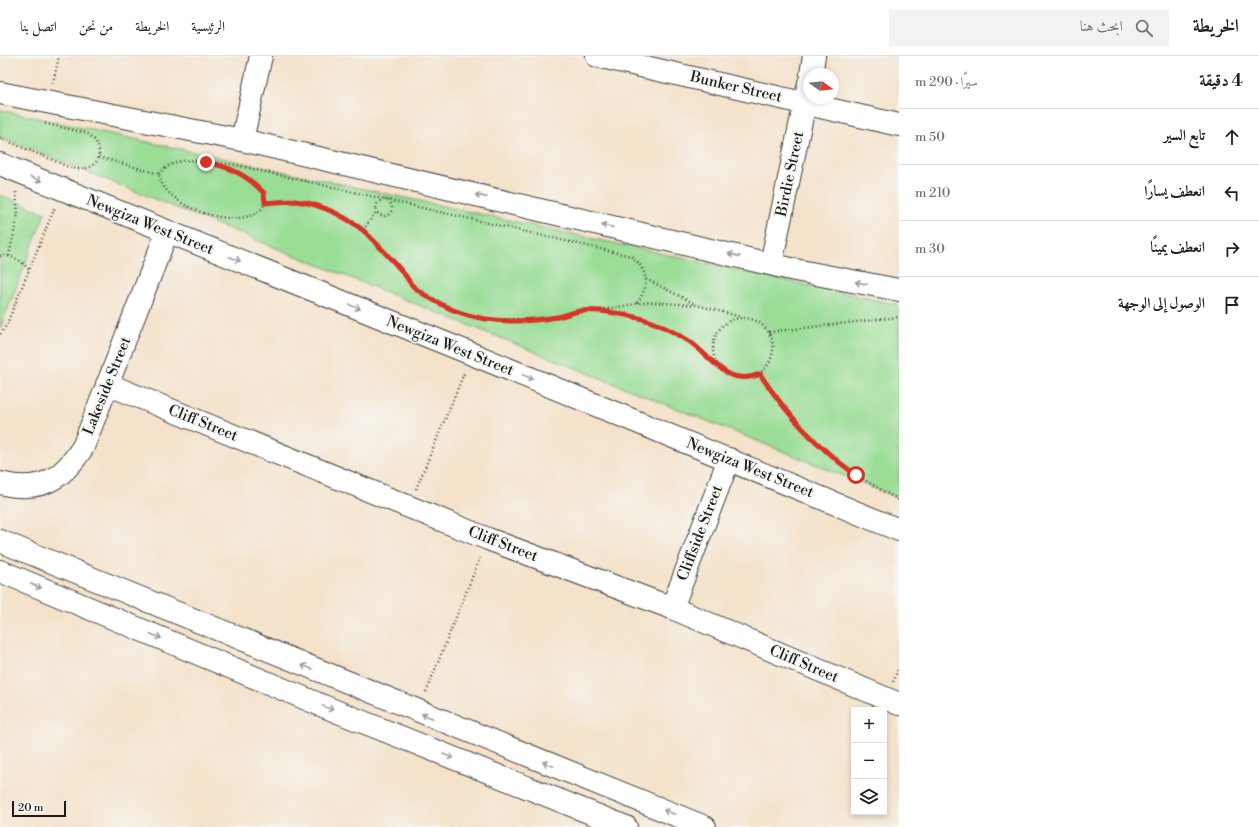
<!DOCTYPE html>
<html lang="ar">
<head>
<meta charset="utf-8">
<style>
	body { margin:0; font-family:"Libre Bodoni",Amiri,serif; background:#f2f2f2; color:#202124; direction:rtl }
	.controls { position:absolute; right:12px; bottom:12px; display:grid; overflow:hidden; border-radius:0px; box-shadow:0 2px 6px #0003 }
	.controls button { width:36px; height:36px; display:grid; place-items:center; padding:0; border:0; border-bottom:1px solid #e0e0e0; background:#fff; color:#202124; font:20px sans-serif }
	.compass { position:absolute; left:803px; top:12px; width:36px; height:36px; border-radius:50%; background:#fff; box-shadow:0 2px 6px #0003; rotate:104deg }
	.scale { position:absolute; left:12px; bottom:10px; width:54px; box-sizing:border-box; padding-left:4px; border:2px solid #1c1c1c; border-top:0; font-size:11px; line-height:14px; white-space:nowrap; color:#1c1c1c; -webkit-text-stroke:3px #f6f6f2; paint-order:stroke }
	.stop { position:absolute; width:12px; height:12px; margin:-9px; border:3px solid #d93025; border-radius:50%; background:#fff }
	.stop.end { background:#d93025; border-color:#fff; box-shadow:0 1px 4px #0008 }
	.list { margin:0; padding:0; list-style:none }
	h2 { display:flex; justify-content:space-between; align-items:center; height:52px; margin:0; padding:0 16px; font-size:17px }
	h2 small { font-size:13px; font-weight:400; color:#757577 }
	.list li { display:grid; grid-template-columns:26px 1fr auto; gap:12px; align-items:center; box-sizing:border-box; height:56px; padding:0 16px; border-top:1px solid #e0e0e0 }
	.list b { display:block; font-size:15px; white-space:nowrap }
	.list em { font-size:13px; font-style:normal; color:#757577 }
	.icon { flex:none; width:22px; height:22px; fill:none; stroke:currentColor; stroke-width:2; stroke-linecap:round; stroke-linejoin:round }
	.map { position:relative; flex:none; width:899px; height:771px; overflow:hidden; direction:ltr }
	header { display:flex; align-items:center; gap:24px; box-sizing:border-box; height:56px; padding:0 20px; background:#fff; border-bottom:1px solid #e0e0e0 }
	header strong { font-size:19px }
	nav { display:flex; gap:22px; margin-inline-start:auto; font-size:14px }
	.search { width:280px; height:36px; background:#f2f2f2; display:flex; align-items:center; gap:10px; box-sizing:border-box; padding:0 14px; border-radius:0px; color:#757577; font-size:15px }
	main { display:flex }
	aside { flex:1; background:#fff }
	.map>svg:first-child { display:block }
	.green { fill:#9add95; stroke:#5b7c58 }
	.lines { fill:none; stroke-linecap:round; stroke-linejoin:round }
	.minor-casing { stroke:#3c3a36; stroke-width:24 }
	.path { stroke:#3c3a36; stroke-width:2.5; stroke-dasharray:1 3; stroke-linecap:butt }
	.minor { stroke:#fff; stroke-width:22 }
	.oneway { stroke:#999 }
	.route { stroke:#d93025; stroke-width:5 }
	.labels { text-anchor:middle; dominant-baseline:central; stroke-width:3.5; stroke-linejoin:round; paint-order:stroke }
	.street-label { font-size:15px; fill:#1c1c1c; stroke:#f6f6f2 }
</style>
</head>
<body>
<header>
<strong>الخريطة</strong>
<div class="search"><svg class="icon" aria-label="search" viewBox="0 0 24 24"><circle cx="10" cy="10" r="6"/><path d="M15 15l6 6"/></svg>ابحث هنا</div>
<nav><a>الرئيسية</a><a>الخريطة</a><a>من نحن</a><a>اتصل بنا</a></nav>
</header>
<main>
<aside>
<h2>4 دقيقة<small>سيرًا · 290 m</small></h2>
<ul class="list">
<li><svg class="icon" aria-label="ahead" viewBox="0 0 24 24"><path d="M12 20V5M6 11l6-6 6 6"/></svg><div><b>تابع السير</b></div><em>50 m</em></li>
<li><svg class="icon" aria-label="left" viewBox="0 0 24 24"><path d="M17 20v-9H6M10 6l-5 5 5 5"/></svg><div><b>انعطف يسارًا</b></div><em>210 m</em></li>
<li><svg class="icon" aria-label="right" viewBox="0 0 24 24"><path d="M7 20v-9h11M14 6l5 5-5 5"/></svg><div><b>انعطف يمينًا</b></div><em>30 m</em></li>
<li><svg class="icon" aria-label="arrive" viewBox="0 0 24 24"><path d="M6 21V4h12l-3 4 3 4H6"/></svg><div><b>الوصول إلى الوجهة</b></div></li>
</ul>
</aside>
<div class="map">
<svg width="899" height="771" viewBox="0 0 899 771">
	<rect width="100%" height="100%" fill="#f6f6f2"/>
	<filter id="ink" filterUnits="userSpaceOnUse"><feTurbulence type="fractalNoise" baseFrequency=".025" numOctaves="2"/><feDisplacementMap in="SourceGraphic" scale="8" xChannelSelector="R" yChannelSelector="G"/><feConvolveMatrix kernelMatrix="1 2 1 2 8 2 1 2 1" color-interpolation-filters="sRGB"/></filter>
	<filter id="wash" filterUnits="userSpaceOnUse"><feTurbulence type="fractalNoise" baseFrequency=".012" numOctaves="4" result="noise"/><feDisplacementMap in="SourceGraphic" scale="16" xChannelSelector="R" yChannelSelector="G"/><feGaussianBlur stdDeviation="0.9" result="paint"/><feColorMatrix in="noise" values="0 0 0 0 0 0 0 0 0 0 0 0 0 0 0 0 0 1.4 0 .05"/><feComposite in="paint" operator="in"/></filter>
	<g filter="url(#wash)">
		<rect width="100%" height="100%" fill="#f4e2ca"/>
		<path class="green" d="M0,54L899,249V442L0,81Z
			M0,139L45,157L0,273Z"/>
	</g>
	<g filter="url(#ink)">
		<g class="lines">
			<g class="minor-casing">
				<path id="minor" d="M597,0L899,69
					M811,18L814,0
					M0,37L242,84L795,214L899,234
					M242,84L261,0
					M0,108L472,298L899,474
					M771,208L809,27
					M107,328L488,483L672,552L899,648
					M0,427C40,437 62,424 83,391L167,176
					M0,485L705,771
					M0,515L328,652L626,771
					M672,552L729,403"/>
			</g>
			<path class="path" d="M53,27L59,0
				M0,82C18,90 36,97 55,105C62,108 70,113 78,113C103,114 106,88 86,77L43,67
				M99,101L159,118C163,154 251,180 265,147L264,137L246,121L217,108
				M206,105L236,109L631,200C648,213 650,231 636,248
				M159,118C173,103 187,103 207,106
				M376 152a8 8 0 1 1 16 0a8 8 0 1 1-16 0Z
				M265,147L296,145L309,147L335,158L363,174L406,220L414,231L452,253L475,262L489,264L532,263L557,261L580,255H598L619,258L656,267L689,285L718,309
				M363,174L376,156
				M0,200C13,199 21,204 29,214
				M9,200L18,158L16,136
				M646,223L695,248
				M600,254L647,246L697,249L741,261
				M713 292a30 30 0 1 1 60 0a30 30 0 1 1-60 0Z
				M769,276L899,261
				M0,278L6,270L55,151
				M760,318C798,376 838,411 899,444
				M416,433L465,315
				M893,626L899,611
				M426,636L480,502"/>
			<use href="#minor" class="minor"/>
		</g>
		<defs><path id="oneway-shaft" d="M-6 0H5M1.5-3L5.5 0L1.5 3" fill="none" stroke-width="1.6" stroke-linecap="round" stroke-linejoin="round"/></defs>
		<g class="oneway">
			<use href="#oneway-shaft" transform="translate(36 123) rotate(22)"/>
			<use href="#oneway-shaft" transform="translate(481 140) rotate(-167)"/>
			<use href="#oneway-shaft" transform="translate(607 170) rotate(-167)"/>
			<use href="#oneway-shaft" transform="translate(734 199) rotate(-167)"/>
			<use href="#oneway-shaft" transform="translate(235 203) rotate(22)"/>
			<use href="#oneway-shaft" transform="translate(861 227) rotate(-169)"/>
			<use href="#oneway-shaft" transform="translate(355 251) rotate(22)"/>
			<use href="#oneway-shaft" transform="translate(528 321) rotate(22)"/>
			<use href="#oneway-shaft" transform="translate(36 530) rotate(23)"/>
			<use href="#oneway-shaft" transform="translate(156 580) rotate(23)"/>
			<use href="#oneway-shaft" transform="translate(307 611) rotate(-158)"/>
			<use href="#oneway-shaft" transform="translate(328 652) rotate(22)"/>
			<use href="#oneway-shaft" transform="translate(427 660) rotate(-158)"/>
			<use href="#oneway-shaft" transform="translate(448 700) rotate(22)"/>
			<use href="#oneway-shaft" transform="translate(548 708) rotate(-158)"/>
			<use href="#oneway-shaft" transform="translate(669 756) rotate(-158)"/>
		</g>
	</g>
	<g class="lines" filter="url(#ink)">
		<path class="route" d="M206,106C230,111 247,119 264,137L265,147C275,146 285,145 295,145C321,147 355,164 372,183C384,195 395,207 405,219C408,223 410,228 414,231C424,240 440,248 453,254C485,267 523,267 557,261C565,260 572,256 580,255C600,253 639,260 657,268C668,273 679,279 689,285C713,302 727,332 760,318C786,358 817,391 856,419"/>
	</g>
	<g class="labels">
		<g class="street-label">
			<text transform="translate(736 31) rotate(13)">Bunker Street</text>
			<text transform="translate(790 118) rotate(-78)">Birdie Street</text>
			<text transform="translate(150 169) rotate(22)">Newgiza West Street</text>
			<text transform="translate(450 290) rotate(22)">Newgiza West Street</text>
			<text transform="translate(107 330) rotate(-68)">Lakeside Street</text>
			<text transform="translate(203 367) rotate(22)">Cliff Street</text>
			<text transform="translate(750 412) rotate(22)">Newgiza West Street</text>
			<text transform="translate(700 477) rotate(-69)">Cliffside Street</text>
			<text transform="translate(503 488) rotate(21)">Cliff Street</text>
			<text transform="translate(804 608) rotate(23)">Cliff Street</text>
		</g>
	</g>
</svg>
<div class="controls">
<button>+</button>
<button>−</button>
<button><svg class="icon" aria-label="layers" viewBox="0 0 24 24"><path d="M12 4l9 5-9 5-9-5zM3 14l9 5 9-5"/></svg></button>
</div>
<svg class="compass" viewBox="-18 -18 36 36"><path d="M0-13l5 13h-10z" fill="#e53935"/><path d="M0 13l5-13h-10z" fill="#757577"/></svg>
<div class="scale">20 m</div>
<div class="stop" style="left:856px;top:419px"></div>
<div class="stop end" style="left:206px;top:106px"></div>
</div>
</main>
</body>
</html>
